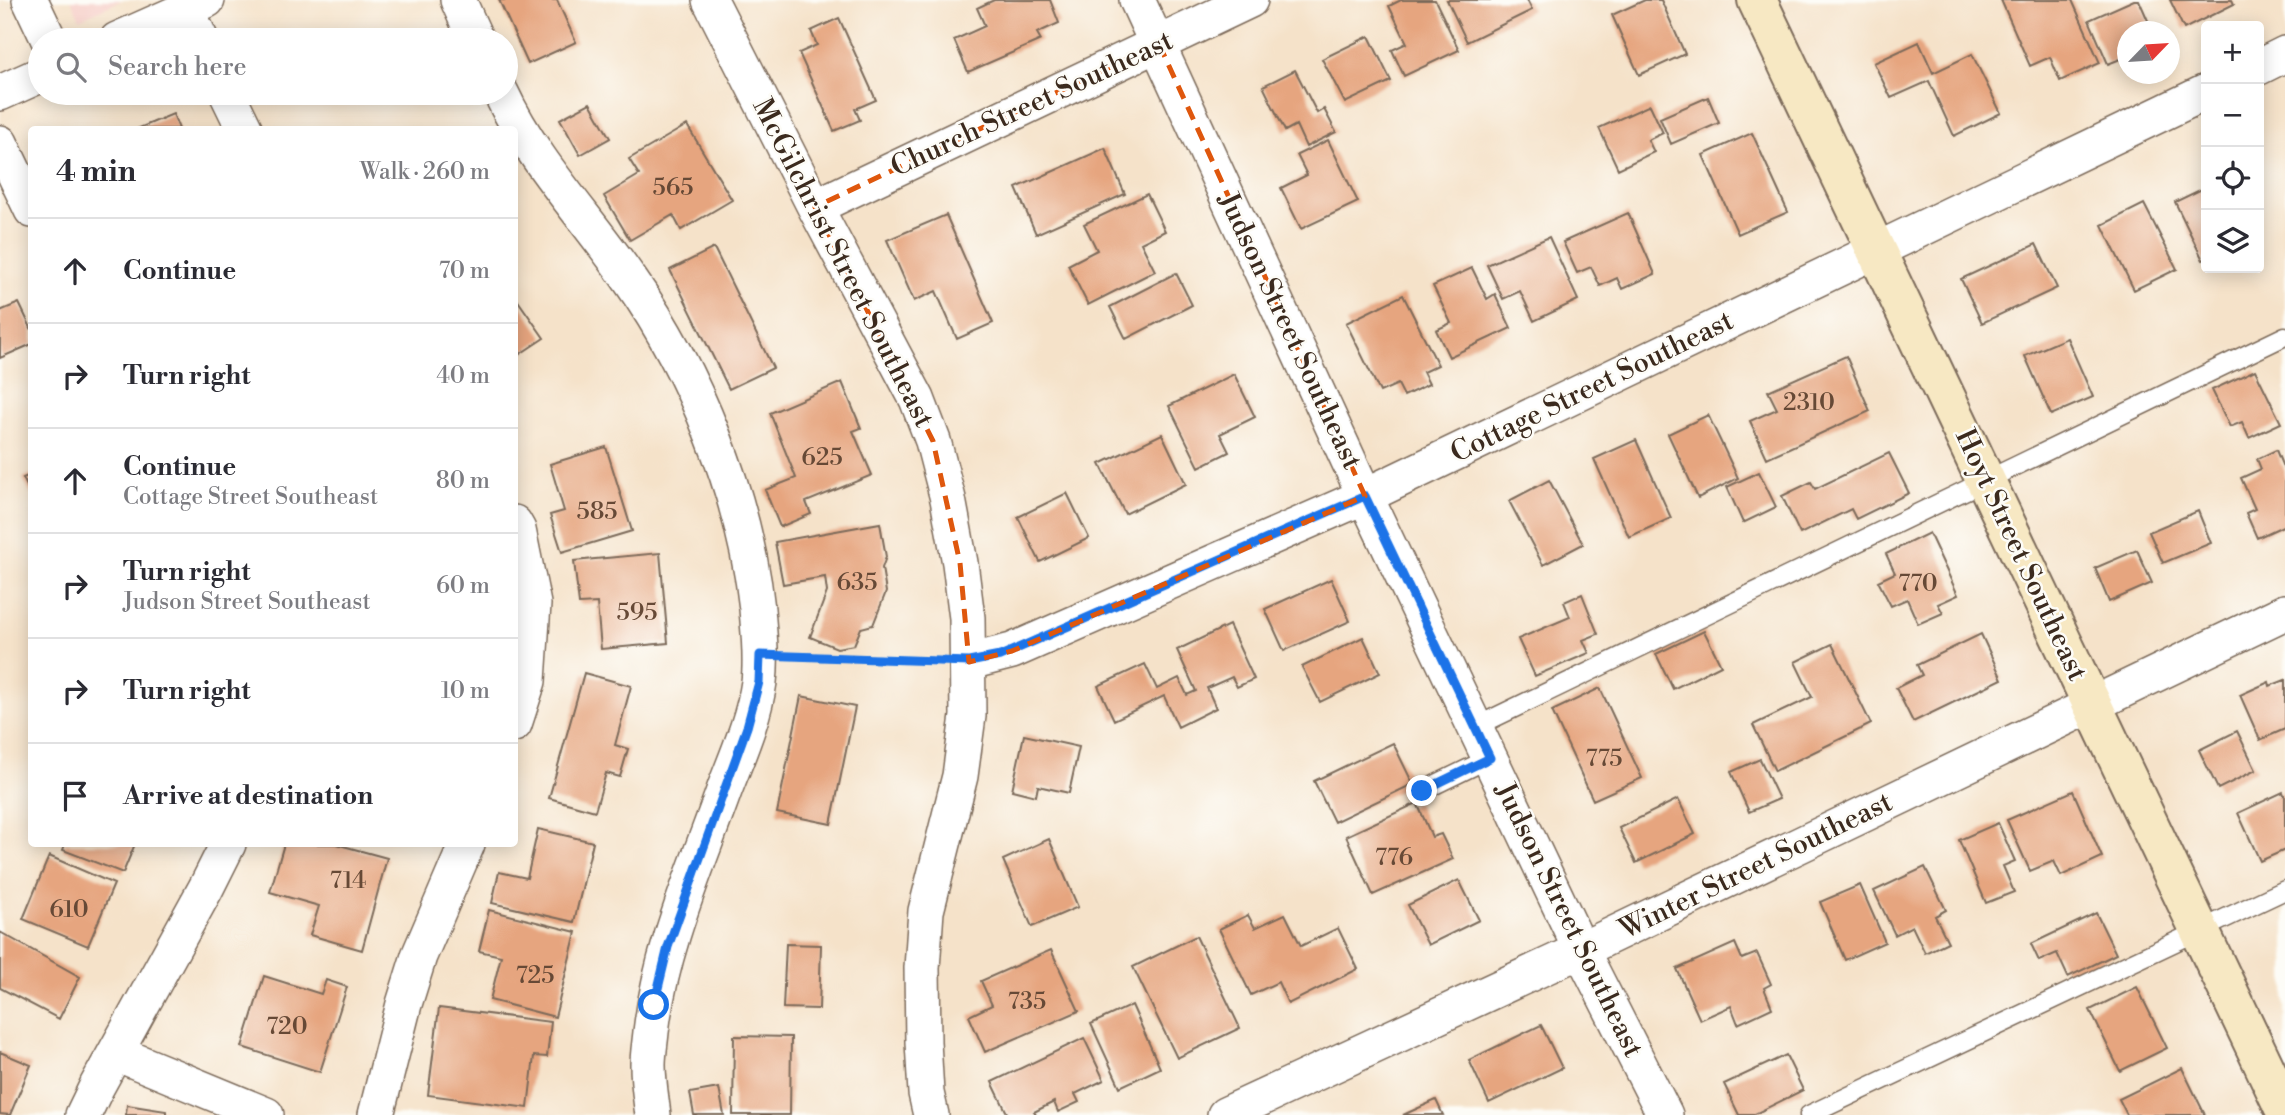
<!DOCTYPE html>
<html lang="en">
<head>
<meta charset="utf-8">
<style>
	body { margin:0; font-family:"Libre Bodoni",serif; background:#f7f7f7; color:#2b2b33 }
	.controls { position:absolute; right:21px; top:21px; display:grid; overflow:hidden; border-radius:7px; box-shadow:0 4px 18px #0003 }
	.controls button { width:63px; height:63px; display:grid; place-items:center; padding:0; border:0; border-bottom:2px solid #e1e1e2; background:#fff; color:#2b2b33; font:35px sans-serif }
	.compass { position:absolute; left:2117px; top:21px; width:63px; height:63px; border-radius:50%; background:#fff; box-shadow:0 4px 18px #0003; rotate:65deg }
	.stop { position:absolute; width:21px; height:21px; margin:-16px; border:5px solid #1a73e8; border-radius:50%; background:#fff }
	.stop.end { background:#1a73e8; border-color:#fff; box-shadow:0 2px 7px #0008 }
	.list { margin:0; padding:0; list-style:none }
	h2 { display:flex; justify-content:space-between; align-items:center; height:91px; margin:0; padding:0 28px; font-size:30px }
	h2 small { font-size:23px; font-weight:400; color:#7c7c81 }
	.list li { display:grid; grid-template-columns:46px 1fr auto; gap:21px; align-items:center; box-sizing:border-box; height:105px; padding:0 28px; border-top:2px solid #e1e1e2 }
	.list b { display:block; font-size:26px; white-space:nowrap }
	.list p { margin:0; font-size:23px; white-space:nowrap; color:#7c7c81 }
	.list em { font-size:23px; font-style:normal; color:#7c7c81 }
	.icon { flex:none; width:38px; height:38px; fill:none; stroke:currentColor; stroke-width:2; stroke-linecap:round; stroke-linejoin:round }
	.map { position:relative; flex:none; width:2285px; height:1115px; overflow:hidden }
	.search { position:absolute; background:#fff; box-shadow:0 4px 18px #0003; left:28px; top:28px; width:490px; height:77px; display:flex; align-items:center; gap:18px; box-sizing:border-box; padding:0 24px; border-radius:38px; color:#7c7c81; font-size:26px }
	.panel { position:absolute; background:#fff; box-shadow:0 4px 18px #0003; left:28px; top:126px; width:490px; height:721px; border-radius:7px }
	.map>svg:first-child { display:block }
	.built { fill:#f7d0ca }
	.building { fill:#e6a57f }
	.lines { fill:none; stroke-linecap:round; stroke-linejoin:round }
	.lane-casing { stroke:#7c6a5a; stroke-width:21 }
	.street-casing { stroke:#7c6a5a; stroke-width:38 }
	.secondary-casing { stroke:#7c6a5a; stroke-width:42 }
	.path { stroke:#7c6a5a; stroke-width:4.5; stroke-dasharray:2 5; stroke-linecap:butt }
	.lane { stroke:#fff; stroke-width:18 }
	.street { stroke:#fff; stroke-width:35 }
	.secondary { stroke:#f7e8c3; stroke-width:38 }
	.route { stroke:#1a73e8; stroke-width:9 }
	.marked { fill:none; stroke:#df570d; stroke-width:5; stroke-dasharray:14 9; stroke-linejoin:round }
	.labels { text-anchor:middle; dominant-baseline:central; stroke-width:5; stroke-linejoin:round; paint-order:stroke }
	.number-label { font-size:24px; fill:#664936 }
	.street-label { font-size:28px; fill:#3b2a1e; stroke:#fdfcf7 }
</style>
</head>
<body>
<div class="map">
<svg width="2285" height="1115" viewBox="0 0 2285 1115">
	<rect width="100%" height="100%" fill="#fdfcf7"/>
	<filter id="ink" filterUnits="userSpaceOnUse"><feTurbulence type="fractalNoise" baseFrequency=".0143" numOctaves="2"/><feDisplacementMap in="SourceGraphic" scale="14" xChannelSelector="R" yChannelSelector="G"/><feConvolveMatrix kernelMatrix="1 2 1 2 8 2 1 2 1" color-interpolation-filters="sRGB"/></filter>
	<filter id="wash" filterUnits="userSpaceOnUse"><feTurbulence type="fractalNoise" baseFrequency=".00686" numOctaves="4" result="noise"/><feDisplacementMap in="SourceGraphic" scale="28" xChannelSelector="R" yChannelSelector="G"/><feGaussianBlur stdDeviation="1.57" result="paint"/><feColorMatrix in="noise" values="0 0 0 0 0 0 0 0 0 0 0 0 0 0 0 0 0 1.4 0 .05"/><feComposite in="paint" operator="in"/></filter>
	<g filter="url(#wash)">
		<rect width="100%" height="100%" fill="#f5e2c9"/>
		<path class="built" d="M71,0H122L80,19Z"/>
		<g id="blocks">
			<path class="building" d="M499,0H557L576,42L528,64Z
				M994,0H1050L1059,23L1037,33L1041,40L968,72L954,40L985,26L977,8Z
				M1401,0H1435L1459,50L1404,76L1392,50L1407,43L1389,6Z
				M1447,0H1527L1532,10L1467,42Z
				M1645,0H1661L1685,54L1639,75L1612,15Z
				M2001,0H2072L2100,63L2060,81L2050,57L2030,66Z
				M2134,0H2139L2153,32H2128V56L2108,64L2089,20Z
				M2170,0H2232L2234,4L2184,29Z
				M839,18L876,100L855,109L860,120L834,131L799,53L817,45L811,31Z
				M1369,36L1391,81L1345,103L1322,59Z
				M1919,42L1933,73L1972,54L2001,113L1954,136L1929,81L1891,98L1874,63Z
				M1295,70L1317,113L1324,109L1336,132L1306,147L1296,125L1285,131L1263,86Z
				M1708,97L1719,123L1671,144L1660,118Z
				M590,103L610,138L580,155L560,119Z
				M1650,105L1663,133L1648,140L1654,152L1618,169L1599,128Z
				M173,114L179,129H137Z
				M687,125L732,200L681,230L673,215L630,240L604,196L639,175L629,159Z
				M1752,133L1788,212L1738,234L1703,155Z
				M1328,140L1358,202L1301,229L1281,188L1307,175L1297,155Z
				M1105,148L1125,194L1036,234L1016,188Z
				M2206,187V259L2203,260L2175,202Z
				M1147,194L1165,231L1141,243L1155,271L1088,305L1068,265L1097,250L1084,224Z
				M2144,204L2177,269L2134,290L2102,225Z
				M1628,213L1655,274L1622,289L1617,278L1600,286L1591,267L1577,273L1563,242Z
				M946,215L993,323L957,339L936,291L914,301L887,240Z
				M1549,237L1578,300L1534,321L1520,291L1503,299L1487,265Z
				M2036,244L2057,288L1982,323L1961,279Z
				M714,248L773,368L729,389L670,270Z
				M1472,268L1487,299L1495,294L1511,328L1449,357L1436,330L1451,323L1433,286Z
				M1176,273L1192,305L1126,339L1110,307Z
				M514,295L544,338L514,358Z
				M1403,295L1438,365L1423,372L1429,384L1404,396L1398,384L1380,392L1346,323Z
				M19,303L32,330V344L0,358V311Z
				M2067,338L2093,397L2051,415L2025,356Z
				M1846,356L1870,411L1767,458L1750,421L1777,409L1768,391Z
				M2255,370L2281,423L2249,438L2242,422L2230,427L2212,390Z
				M1234,374L1255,417L1220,434L1229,452L1199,467L1169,406Z
				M842,382L861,428L853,431L872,475L806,502L811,514L780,527L765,490L796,478L770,413Z
				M1708,415L1738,478L1698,498L1668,434Z
				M1162,434L1186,484L1125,514L1100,464Z
				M1636,440L1671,518L1629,537L1594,459Z
				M606,447L632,531L562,552L550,515L564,511L550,464Z
				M2276,450L2285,472V525L2257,538L2246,513L2255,509L2241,478L2261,469L2257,459Z
				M1889,453L1909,493L1856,519L1851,509L1800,534L1782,496L1811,482L1815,489Z
				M1759,472L1776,507L1743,523L1727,487Z
				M32,474V496L23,478Z
				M1549,480L1583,544L1543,565L1509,501Z
				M1067,493L1089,538L1040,562L1018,517Z
				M2198,511L2211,543L2163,563L2149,532Z
				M880,523L886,557L882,568L886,592L873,625L861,628L854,645L837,648L810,637L827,592L825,577L783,584L775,542Z
				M1929,533L1958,595L1938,604L1943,613L1918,624L1907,599L1891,606L1878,581L1895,573L1886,554Z
				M2137,550L2152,583L2109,602L2095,568Z
				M660,553L668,643L601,649L597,603L579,604L574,561Z
				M1331,579L1350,621L1284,651L1265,609Z
				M1582,594L1598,634L1583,640L1589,653L1535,676L1518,639L1570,617L1564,602Z
				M1229,625L1254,679L1237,687L1232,677L1207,688L1216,708L1178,727L1164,696L1114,720L1098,686L1145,664L1157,689L1179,678L1187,695L1196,691L1177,650Z
				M1704,631L1721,665L1673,689L1656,654Z
				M1981,634L2002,679L1913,722L1896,688L1922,675L1917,665Z
				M1363,637L1380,673L1320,702L1302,667Z
				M1832,644L1871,724L1775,771L1753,725L1812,697L1795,662Z
				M584,673L631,686L615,745L628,749L620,777L606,773L595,811L549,798Z
				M2285,680V729L2260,740L2240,695L2269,682L2270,686Z
				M1600,688L1642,778L1593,800L1552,711Z
				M801,696L855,707L831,824L777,813Z
				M2237,731L2256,770L2218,789L2199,750Z
				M1024,735L1079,747L1069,793L1038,786L1036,796L1012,790Z
				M1393,743L1413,784L1334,822L1314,781Z
				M1760,759L1779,799L1749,812L1731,772Z
				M2073,791L2102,857L2061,876L2054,861L2030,871L2007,820Z
				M2283,792L2285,797V850L2260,861L2238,813Z
				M1678,799L1695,834L1636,863L1619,828Z
				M1417,803L1432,837L1441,834L1453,859L1373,895L1346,836Z
				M1998,823L2015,861L2003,866L2014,892L1986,903L1959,840Z
				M538,829L593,842L574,922L492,903L499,872L527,878Z
				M1049,839L1078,907L1032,927L1003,860Z
				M65,844H135L123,873L63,850Z
				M284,844H336L387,858L362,950L310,935L319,906L270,892Z
				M49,856L114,884L88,946L23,919Z
				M1925,867L1946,910L1935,916L1948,942L1925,953L1912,926L1895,935L1874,891Z
				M1459,880L1479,920L1428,945L1408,905Z
				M1860,885L1885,942L1845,960L1820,902Z
				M489,910L576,932L555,1017L490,1000L501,956L479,951Z
				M2096,913L2116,954L2068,977L2057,953L2039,961L2031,944Z
				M1285,914L1301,946L1338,928L1358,969L1288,1004L1278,982L1251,995L1219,929L1248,915L1255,928Z
				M0,932L80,977L59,1019L0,988Z
				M1196,936L1240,1028L1177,1058L1133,967Z
				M1735,943L1742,959L1757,953L1771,984L1764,988L1772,1008L1738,1024L1731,1006L1700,1020L1677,969Z
				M786,944L821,945L819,1009L783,1008Z
				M1051,950L1079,1011L985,1052L969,1016L992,1005L981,981Z
				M264,976L321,994L326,980L347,987L320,1072L242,1047Z
				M2137,987L2167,1048L2120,1071L2090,1010Z
				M1132,1005L1160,1068L1120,1087L1091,1024Z
				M439,1008L551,1022L547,1057L534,1056L528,1108L428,1095Z
				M1541,1025L1562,1068L1489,1103L1469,1060Z
				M734,1036L791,1037L790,1115H733Z
				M1084,1038L1104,1080L1075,1094L1079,1102L1058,1112L1054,1102L1034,1112L1036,1115H1008L992,1082Z
				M0,1052L31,1065L10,1115L0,1114Z
				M1786,1055L1803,1090L1753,1115H1739L1724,1084Z
				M2182,1068L2205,1115H2127L2119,1099Z
				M719,1088L724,1115H694L690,1093Z
				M1436,1100L1443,1115H1403Z
				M127,1105L166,1111V1115H126Z"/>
		</g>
	</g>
	<g filter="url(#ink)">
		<use href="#blocks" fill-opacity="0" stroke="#7c6a5a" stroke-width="2"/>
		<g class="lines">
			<g class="lane-casing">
				<path id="lane" d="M1475,727L2285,336
					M1422,791L1490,758
					M1809,1115L2285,890"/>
			</g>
			<g class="street-casing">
				<path id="street" d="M30,0L49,40
					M458,0L476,40
					M710,0L815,207L917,399L933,441L948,499L960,563L967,618L968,716L960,776L926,911L922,968L923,1042L926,1093L931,1115
					M1137,0L1365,496L1581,950L1665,1115
					M186,9L201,40
					M117,40L207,0
					M2259,67L2285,54
					M0,93L40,75
					M227,93L245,130
					M501,93C533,162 587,217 630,280C695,372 745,497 757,609C759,633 762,658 759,682C754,718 738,754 725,788C697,867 661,947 651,1032C650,1043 648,1054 648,1065C648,1082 651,1099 653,1115
					M0,143L32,210
					M815,207L1250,0
					M514,523L518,530L533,604L528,681L514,724
					M969,662L1012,651L1365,496L2206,92
					M116,1053L266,1115
					M83,1115L97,1086L206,888L228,844
					M376,1115L404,1004L419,956L467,844
					M1225,1115L1581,950L2285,612"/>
			</g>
			<g class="secondary-casing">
				<path id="secondary" d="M1757,0L2285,1110"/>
			</g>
			<path class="path" d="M795,656L934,661"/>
			<use href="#lane" class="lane"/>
			<use href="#street" class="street"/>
			<use href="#secondary" class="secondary"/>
		</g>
	</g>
	<g class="lines" filter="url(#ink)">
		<path class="route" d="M654,1005L668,947L747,727L759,682L760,655L969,662L1000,656L1365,496L1490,758L1422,791"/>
	</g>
	<path class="marked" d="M1159,44L1365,496L1012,651L969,662L960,563L933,441L815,207Z"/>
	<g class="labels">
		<g class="number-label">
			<text x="673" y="188">565</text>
			<text x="1809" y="403">2310</text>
			<text x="822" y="458">625</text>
			<text x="597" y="512">585</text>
			<text x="857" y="583">635</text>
			<text x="1918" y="584">770</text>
			<text x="637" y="613">595</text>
			<text x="1604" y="759">775</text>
			<text x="1394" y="858">776</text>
			<text x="348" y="881">714</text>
			<text x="69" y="910">610</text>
			<text x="535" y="976">725</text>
			<text x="1027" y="1002">735</text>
			<text x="287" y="1027">720</text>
		</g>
		<g class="street-label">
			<text transform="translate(1032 104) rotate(-25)">Church Street Southeast</text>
			<text transform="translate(843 263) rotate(63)">McGilchrist Street Southeast</text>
			<text transform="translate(1290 331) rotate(65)">Judson Street Southeast</text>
			<text transform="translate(1592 387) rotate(-26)">Cottage Street Southeast</text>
			<text transform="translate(2021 555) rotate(65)">Hoyt Street Southeast</text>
			<text transform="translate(1756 866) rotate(-26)">Winter Street Southeast</text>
			<text transform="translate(1569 920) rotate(64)">Judson Street Southeast</text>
		</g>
	</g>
</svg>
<div class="controls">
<button>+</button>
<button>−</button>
<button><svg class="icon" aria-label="locate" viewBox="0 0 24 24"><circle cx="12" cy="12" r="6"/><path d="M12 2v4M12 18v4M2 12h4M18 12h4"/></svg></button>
<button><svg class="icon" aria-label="layers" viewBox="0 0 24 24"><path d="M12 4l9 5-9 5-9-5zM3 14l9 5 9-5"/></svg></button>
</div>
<svg class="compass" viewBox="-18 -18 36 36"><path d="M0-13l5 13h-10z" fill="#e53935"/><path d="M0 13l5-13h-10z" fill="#7c7c81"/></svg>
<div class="stop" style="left:654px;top:1005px"></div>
<div class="stop end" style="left:1422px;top:791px"></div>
<div class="search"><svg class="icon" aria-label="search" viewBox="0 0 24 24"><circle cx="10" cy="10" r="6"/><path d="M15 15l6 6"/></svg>Search here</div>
<section class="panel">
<h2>4 min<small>Walk · 260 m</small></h2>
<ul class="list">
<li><svg class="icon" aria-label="ahead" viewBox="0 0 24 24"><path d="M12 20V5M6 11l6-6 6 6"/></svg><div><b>Continue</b></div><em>70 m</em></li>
<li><svg class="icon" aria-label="right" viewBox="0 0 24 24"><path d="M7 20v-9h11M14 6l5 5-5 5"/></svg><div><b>Turn right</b></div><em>40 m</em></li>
<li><svg class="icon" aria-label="ahead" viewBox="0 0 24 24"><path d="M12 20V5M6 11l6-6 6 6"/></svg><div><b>Continue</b><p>Cottage Street Southeast</p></div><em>80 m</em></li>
<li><svg class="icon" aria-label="right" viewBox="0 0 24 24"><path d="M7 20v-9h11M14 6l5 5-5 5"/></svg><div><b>Turn right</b><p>Judson Street Southeast</p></div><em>60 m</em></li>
<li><svg class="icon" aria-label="right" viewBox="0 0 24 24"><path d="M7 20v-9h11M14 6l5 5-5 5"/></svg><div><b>Turn right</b></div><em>10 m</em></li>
<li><svg class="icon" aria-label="arrive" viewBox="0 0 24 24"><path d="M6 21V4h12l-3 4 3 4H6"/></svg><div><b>Arrive at destination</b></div></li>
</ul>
</section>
</div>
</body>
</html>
